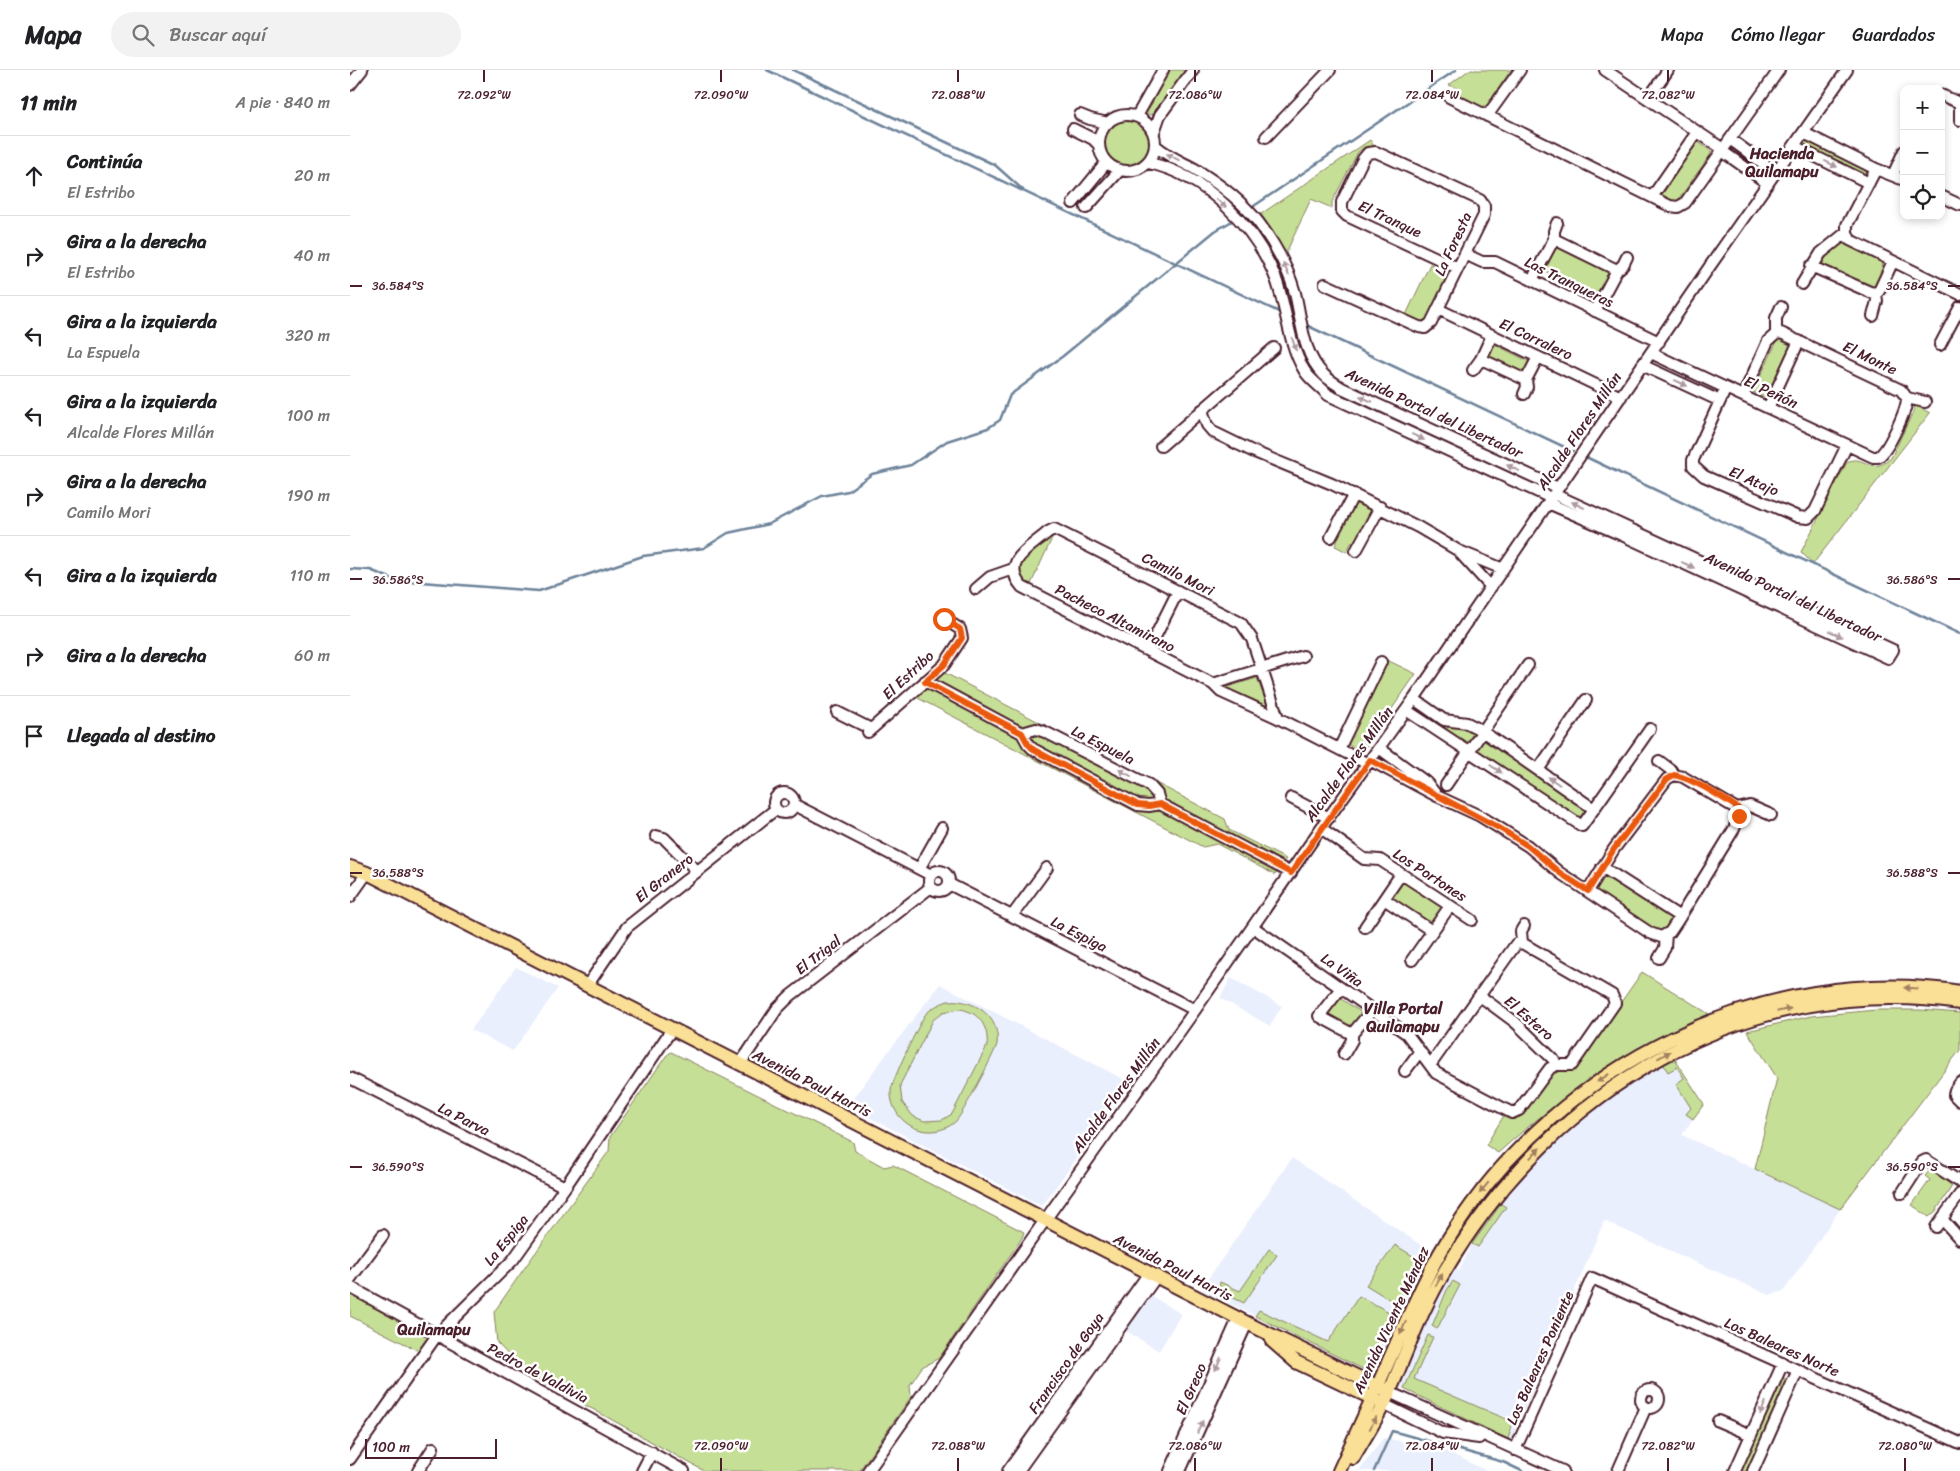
<!DOCTYPE html>
<html lang="es">
<head>
<meta charset="utf-8">
<style>
	body { margin:0; font-family:Sriracha,sans-serif; background:#f2f2f2; color:#202124 }
	.controls { position:absolute; right:15px; top:15px; display:grid; overflow:hidden; border-radius:10px; box-shadow:0 2px 8px #0003 }
	.controls button { width:45px; height:45px; display:grid; place-items:center; padding:0; border:0; border-bottom:1px solid #e0e0e0; background:#fff; color:#202124; font:25px sans-serif }
	.scale { position:absolute; left:15px; bottom:12px; width:132px; box-sizing:border-box; padding-left:5px; border:2px solid #4a1f2b; border-top:0; font-size:14px; line-height:18px; white-space:nowrap; color:#4a1f2b; -webkit-text-stroke:4px #fff; paint-order:stroke }
	.stop { position:absolute; width:15px; height:15px; margin:-11px; border:4px solid #ea580c; border-radius:50%; background:#fff }
	.stop.end { background:#ea580c; border-color:#fff; box-shadow:0 1px 5px #0008 }
	.list { margin:0; padding:0; list-style:none }
	h2 { display:flex; justify-content:space-between; align-items:center; height:65px; margin:0; padding:0 20px; font-size:21px }
	h2 small { font-size:16px; font-weight:400; color:#757577 }
	.list li { display:grid; grid-template-columns:32px 1fr auto; gap:15px; align-items:center; box-sizing:border-box; height:80px; padding:0 20px; border-top:1px solid #e0e0e0 }
	.list b { display:block; font-size:19px; white-space:nowrap }
	.list p { margin:0; font-size:16px; white-space:nowrap; color:#757577 }
	.list em { font-size:16px; font-style:normal; color:#757577 }
	.icon { flex:none; width:28px; height:28px; fill:none; stroke:currentColor; stroke-width:2; stroke-linecap:round; stroke-linejoin:round }
	.map { position:relative; flex:none; width:1610px; height:1401px; overflow:hidden }
	header { display:flex; align-items:center; gap:30px; box-sizing:border-box; height:70px; padding:0 25px; background:#fff; border-bottom:1px solid #e0e0e0 }
	header strong { font-size:24px }
	nav { display:flex; gap:28px; margin-inline-start:auto; font-size:18px }
	.search { width:350px; height:45px; background:#f2f2f2; display:flex; align-items:center; gap:12px; box-sizing:border-box; padding:0 18px; border-radius:28px; color:#757577; font-size:19px }
	main { display:flex }
	aside { flex:1; background:#fff }
	.map>svg:first-child { display:block }
	.built { fill:#eaeffd }
	.green { fill:#c6df96; stroke:#887f60; fill-rule:evenodd }
	.lines { fill:none; stroke-linecap:round; stroke-linejoin:round }
	.stream { stroke:#6c8299; stroke-width:2.5 }
	.minor-casing { stroke:#4a1f2b; stroke-width:14 }
	.major-casing { stroke:#4a1f2b; stroke-width:16 }
	.minor { stroke:#fff; stroke-width:10 }
	.major { stroke:#fadf96; stroke-width:12 }
	.oneway { fill:#ae9aa0 }
	.oneway2 { fill:#a27f60 }
	.route { stroke:#ea580c; stroke-width:6 }
	.ticks { fill:none; stroke:#4a1f2b; stroke-width:2 }
	.labels { text-anchor:middle; dominant-baseline:central; stroke-width:5; stroke-linejoin:round; paint-order:stroke }
	.street-label { font-size:15px; fill:#4a1f2b; stroke:#fff }
	.neighbourhood-label { font-size:16px; font-weight:bold; fill:#4a1f2b; stroke:#fff }
	.ticks-label { font-size:12px; text-anchor:middle; fill:#4a1f2b; stroke:#fff; stroke-width:5; stroke-linejoin:round; paint-order:stroke }
</style>
</head>
<body>
<header>
<strong>Mapa</strong>
<div class="search"><svg class="icon" aria-label="search" viewBox="0 0 24 24"><circle cx="10" cy="10" r="6"/><path d="M15 15l6 6"/></svg>Buscar aquí</div>
<nav><a>Mapa</a><a>Cómo llegar</a><a>Guardados</a></nav>
</header>
<main>
<aside>
<h2>11 min<small>A pie · 840 m</small></h2>
<ul class="list">
<li><svg class="icon" aria-label="ahead" viewBox="0 0 24 24"><path d="M12 20V5M6 11l6-6 6 6"/></svg><div><b>Continúa</b><p>El Estribo</p></div><em>20 m</em></li>
<li><svg class="icon" aria-label="right" viewBox="0 0 24 24"><path d="M7 20v-9h11M14 6l5 5-5 5"/></svg><div><b>Gira a la derecha</b><p>El Estribo</p></div><em>40 m</em></li>
<li><svg class="icon" aria-label="left" viewBox="0 0 24 24"><path d="M17 20v-9H6M10 6l-5 5 5 5"/></svg><div><b>Gira a la izquierda</b><p>La Espuela</p></div><em>320 m</em></li>
<li><svg class="icon" aria-label="left" viewBox="0 0 24 24"><path d="M17 20v-9H6M10 6l-5 5 5 5"/></svg><div><b>Gira a la izquierda</b><p>Alcalde Flores Millán</p></div><em>100 m</em></li>
<li><svg class="icon" aria-label="right" viewBox="0 0 24 24"><path d="M7 20v-9h11M14 6l5 5-5 5"/></svg><div><b>Gira a la derecha</b><p>Camilo Mori</p></div><em>190 m</em></li>
<li><svg class="icon" aria-label="left" viewBox="0 0 24 24"><path d="M17 20v-9H6M10 6l-5 5 5 5"/></svg><div><b>Gira a la izquierda</b></div><em>110 m</em></li>
<li><svg class="icon" aria-label="right" viewBox="0 0 24 24"><path d="M7 20v-9h11M14 6l5 5-5 5"/></svg><div><b>Gira a la derecha</b></div><em>60 m</em></li>
<li><svg class="icon" aria-label="arrive" viewBox="0 0 24 24"><path d="M6 21V4h12l-3 4 3 4H6"/></svg><div><b>Llegada al destino</b></div></li>
</ul>
</aside>
<div class="map">
<svg width="1610" height="1401" viewBox="0 0 1610 1401">
	<rect width="100%" height="100%" fill="#fff"/>
	<filter id="ink" filterUnits="userSpaceOnUse"><feTurbulence type="fractalNoise" baseFrequency=".02" numOctaves="2"/><feDisplacementMap in="SourceGraphic" scale="10" xChannelSelector="R" yChannelSelector="G"/><feConvolveMatrix kernelMatrix="1 2 1 2 8 2 1 2 1" color-interpolation-filters="sRGB"/></filter>
	<g filter="url(#ink)">
		<path class="built" d="M166,897L208,918L163,981L121,960Z
			M881,908L932,936L920,956L870,928Z
			M590,914L781,1013L692,1136L497,1036Z
			M1324,988L1354,1034L1332,1065L1490,1139L1434,1221L1419,1225L1254,1151L1161,1371L851,1219L942,1088L1109,1201L1122,1174L1176,1100L1256,1030Z
			M798,1224L831,1244L809,1281L773,1259Z
			M1033,1368L1090,1378L1137,1401H1009Z"/>
		<path class="green" d="M820,0H839L806,44L800,45L795,41V38Z
			M1119,0H1161L1137,35L1132,37L1110,27L1109,19L1099,15Z
			M752 73a26 26 0 1 1 52 0a26 26 0 1 1-52 0Z
			M1020,70L1024,76L1014,77L1008,82L982,132V138L961,129L936,183L911,144Z
			M1347,71L1361,81V84L1328,130L1323,131L1312,125Z
			M1455,71L1517,100L1515,105L1452,74Z
			M1204,172L1264,201L1250,228L1191,199Z
			M1491,173L1532,192L1533,198L1526,217H1519L1470,195L1483,178Z
			M1080,194L1095,201L1097,206L1076,251L1070,252L1056,245Z
			M1428,269L1443,277L1440,283H1437L1421,316L1423,317L1418,329L1403,322Z
			M1144,274L1180,292L1174,305L1138,288Z
			M1565,335L1580,343L1463,494L1451,482L1497,392C1514,383 1520,407 1541,388L1564,340Z
			M1003,432L1023,442L1007,472L1001,473L997,482L985,476L989,467L988,461Z
			M704,464L681,514L673,510L669,499L671,492Z
			M1037,590L1066,604L1012,682L995,673Z
			M591,601L875,749L879,760L936,789L933,793L817,731L808,718L690,655L674,658L585,611Z
			M907,608L920,643L871,619Z
			M575,616L669,665L680,681L793,741H814L928,800L925,805L867,774L853,777L564,626Z
			M1099,655L1120,658L1236,740L1229,748L1095,662Z
			M689,663L801,722L804,726L801,732H795L682,673L681,669L684,664Z
			M1255,804L1321,846V854L1315,860H1306L1253,826L1247,820L1250,807Z
			M1053,810L1092,837L1079,855L1040,829Z
			M1292,902L1359,944C1281,979 1212,1025 1148,1083L1136,1075L1153,1047L1159,1049L1170,1047L1202,1003L1210,999L1224,1000Z
			M988,927L1014,944L1001,961L974,945Z
			M1487,927L1305,985L1263,1011L1208,1053L1152,1110L1105,1174L1090,1199L1040,1306L1036,1304L1076,1220L1103,1171L1150,1107L1188,1067L1249,1016L1319,974Z
			M598,931C622,928 651,946 647,974C646,981 611,1047 606,1051C600,1057 590,1061 582,1061C560,1062 540,1044 541,1021C541,1012 569,954 575,945C581,938 589,934 598,931ZM610,939C629,942 639,957 637,976L602,1044L592,1050L574,1051L563,1046L552,1032L550,1015L583,950L593,942Z
			M1526,940H1570L1610,943V980L1490,1139L1405,1099L1427,1008L1397,961L1461,946Z
			M321,982L503,1072L505,1081L534,1097L543,1095L674,1162L672,1168L589,1288L572,1297L560,1315L561,1327L509,1401H354L174,1301L147,1273L144,1242L173,1200L259,1081L260,1067L316,986Z
			M1324,988L1354,1034L1343,1049L1336,1044L1341,1038L1326,1014L1334,1008L1327,997L1318,1002L1313,994Z
			M1581,1099L1602,1116L1586,1141L1579,1147L1562,1135L1580,1110L1575,1106Z
			M1151,1134L1156,1137L1128,1177L1122,1174Z
			M1045,1175L1071,1191L1050,1236L1016,1215Z
			M919,1179L927,1185L894,1233L869,1221L870,1212L890,1221Z
			M1103,1211L1110,1215L1087,1259L1082,1256L1097,1220Z
			M0,1225L81,1266L69,1281L0,1246Z
			M1009,1226L1041,1243L1015,1300L905,1246L909,1240L978,1272Z
			M1078,1265L1083,1267L1064,1309L1163,1352L1158,1369L1054,1319Z
			M1433,1308L1438,1310L1397,1401H1391Z"/>
		<g class="lines">
			<path class="stream" d="M417,0L929,242
				M443,0L645,95L673,120
				M904,136L1106,0
				M956,255L1223,381
				M1238,388L1610,564
				M0,499L20,500L45,510L189,521L293,486L354,478L378,463L419,454L472,426L498,421L522,404L561,395L597,371L638,358L650,350L660,325L713,286L865,161L882,151
				M1024,1401L1042,1361L1153,1392L1172,1401"/>
			<g class="minor-casing">
				<path id="minor" d="M1255,0L1373,79
					M0,15L12,0
					M1591,25L1610,33
					M1099,27L1320,136L1328,137L1335,133L1429,0
					M1298,29L1318,0
					M1610,32V50
					M749 73a28 28 0 1 1 56 0a28 28 0 1 1-56 0Z
					M730,45L740,49L758,53
					M787,46L813,0
					M1137,46L1170,0
					M723,59L743,69L748,74
					M804,62L810,45L843,0
					M1454,63L1526,99L1554,110
					M916,67L980,0
					M1380,69L1425,102
					M806,76C817,86 832,92 845,99C868,113 892,131 909,153C924,173 938,198 945,223C952,251 952,283 974,305C979,310 986,314 992,318L1208,418
					M1444,76L1519,113
					M1372,81L1417,113
					M799,93C855,105 906,157 926,209C937,239 938,273 954,300C959,309 971,317 978,325L1201,428
					M1526,99L1497,155V162L1500,170L1610,224
					M1543,105L1554,81
					M1591,126L1610,135
					M1302,127L1347,62
					M723,133L756,93
					M736,138L770,100
					M1204,169V161L1207,153
					M1115,184L1132,192H1145L1309,272
					M1461,196L1520,222L1526,223
					M1267,200L1273,195L1277,187
					M1182,210L1204,169L1267,200L1245,241
					M975,214L1069,257L1075,258L1081,253L1134,145V136L1130,130L1026,82L1018,83L1013,89L992,132V141L997,146L1108,198
					M1452,214L1471,183L1497,162
					M1526,223L1529,221L1543,191
					M1088,239L1271,327
					M1523,246L1527,231L1526,223
					M1426,264V248L1431,237
					M1142,265L1131,289L1176,310L1188,287
					M1590,275L1610,237
					M1301,283L1523,387H1528C1538,381 1557,340 1557,328
					M1292,295L1370,331
					M1123,300L1131,289
					M1376,318L1343,390V396L1354,406L1448,447L1458,448L1465,441L1497,375
					M1174,324L1177,317L1176,310
					M1393,326L1418,271L1426,264L1431,263L1551,320L1557,328L1575,332
					M1418,338L1449,271
					M852,340L857,355L863,362L902,381L982,414L1068,457L1109,481L1153,499
					M811,376L924,278
					M1198,433L1274,466L1538,588L1543,580L1204,424
					M981,467L1004,424
					M1006,481L1030,437
					M1111,484L1141,517
					M626,519L640,507L663,499
					M798,581L828,521
					M575,611L672,663L678,674L683,679L788,735L799,736L810,734L941,803
					M863,614L953,586
					M1064,629L1094,650L1117,653L1129,659L1244,739
					M1056,640L1232,756L1300,659
					M487,642L521,659
					M928,648L871,622L863,614L672,517C650,492 680,478 698,462L704,459L891,553L902,569L928,648L1018,694
					M518,662L594,595L612,568L610,559L594,549
					M672,663L686,659L695,662L799,715L807,724L810,734
					M989,679L1031,592
					M1020,690L1087,726L1077,713L1029,678
					M1309,691L1321,700L1324,705
					M1188,700L1236,630
					M1096,715L1178,595
					M424 733a10 10 0 1 1 20 0a10 10 0 1 1-20 0Z
					M1087,726L1130,746L1151,759L1178,776L1210,803L1300,863L1311,867L1320,862L1328,850L1384,759L1389,746L1387,739L1333,707L1324,705L1317,709L1264,779L1238,821
					M941,728L979,748
					M445,735L581,805
					M1387,739L1400,736L1421,745
					M971,758L1014,789L1030,790L1122,850
					M306,766L314,768L347,801
					M1252,797L1330,847
					M569,799L592,758
					M579 811a10 10 0 1 1 20 0a10 10 0 1 1-20 0Z
					M599,814L845,940
					M0,827L17,803
					M1034,829L1082,861
					M662,846L697,798
					M903,857L1057,964L1086,1003L1162,1043L1169,1040L1200,998L1207,995H1222L1265,933L1262,925L1172,873
					M1015,857L1051,804
					M1172,873L1171,861L1174,856
					M1309,888L1315,878L1316,864
					M1062,890L1100,836
					M237,916L277,857L426,739
					M991,918L969,946L1002,964L1022,940
					M1130,926L1165,952L1203,989L1207,995
					M994,984L1002,970V964
					M390,994L427,939L440,926L581,817
					M1081,994L1166,874L1172,873
					M1055,1001L1070,981
					M0,1008L215,1117
					M1610,1013L1605,1020L1604,1025L1610,1031
					M1552,1123L1572,1092L1576,1090L1610,1112
					M1592,1149L1610,1169
					M1586,1157L1610,1124
					M0,1209L33,1165
					M0,1217L334,1401
					M1291 1329a9 9 0 1 1 18 0a9 9 0 1 1-18 0Z
					M1039,1322L1213,1401
					M1033,1334L1093,1363L1129,1368
					M1368,1351L1401,1365
					M1165,1380L1242,1208L1610,1373
					M0,1389L87,1265L163,1190L215,1117L322,959
					M68,1401L83,1378
					M292,1401L302,1382
					M518,1401L705,1136L845,940L971,758L1064,629L1360,196L1497,0
					M658,1401L799,1203
					M668,1401L806,1207
					M820,1401L888,1249
					M830,1401L897,1253
					M1268,1401L1296,1337
					M1385,1401L1433,1293
					M1403,1401L1448,1300"/>
			</g>
			<g class="major-casing">
				<path id="major" d="M0,797L17,803L909,1259L1039,1322
					M922,1271L946,1292L1028,1331
					M1003,1388C1015,1367 1029,1346 1039,1323C1057,1281 1072,1238 1096,1199C1204,1018 1396,902 1610,933
					M989,1401C1008,1360 1026,1320 1044,1279C1062,1238 1079,1198 1104,1160C1209,996 1415,891 1610,922"/>
			</g>
			<use href="#minor" class="minor"/>
			<use href="#major" class="major"/>
		</g>
		<defs><path id="oneway-solid" d="M-6-.8H1V-3.2L6.5 0L1 3.2V.8H-6Z" transform="scale(1.25)"/></defs>
		<g class="oneway">
			<use href="#oneway-solid" transform="translate(823 87) rotate(-152)"/>
			<use href="#oneway-solid" transform="translate(1481 94) rotate(26)"/>
			<use href="#oneway-solid" transform="translate(871 133) rotate(39)"/>
			<use href="#oneway-solid" transform="translate(936 199) rotate(-113)"/>
			<use href="#oneway-solid" transform="translate(944 274) rotate(71)"/>
			<use href="#oneway-solid" transform="translate(1331 313) rotate(25)"/>
			<use href="#oneway-solid" transform="translate(1016 329) rotate(-155)"/>
			<use href="#oneway-solid" transform="translate(1068 367) rotate(25)"/>
			<use href="#oneway-solid" transform="translate(1163 398) rotate(-155)"/>
			<use href="#oneway-solid" transform="translate(1228 435) rotate(-155)"/>
			<use href="#oneway-solid" transform="translate(1338 495) rotate(25)"/>
			<use href="#oneway-solid" transform="translate(1486 564) rotate(25)"/>
			<use href="#oneway-solid" transform="translate(1146 699) rotate(33)"/>
			<use href="#oneway-solid" transform="translate(775 703) rotate(-153)"/>
			<use href="#oneway-solid" transform="translate(1204 711) rotate(-145)"/>
			<use href="#oneway-solid" transform="translate(868 1294) rotate(114)"/>
			<use href="#oneway-solid" transform="translate(1413 1338) rotate(114)"/>
			<use href="#oneway-solid" transform="translate(850 1357) rotate(-66)"/>
		</g>
		<g class="oneway2">
			<use href="#oneway-solid" transform="translate(1561 918) rotate(-177)"/>
			<use href="#oneway-solid" transform="translate(1434 940) rotate(-13)"/>
			<use href="#oneway-solid" transform="translate(1314 985) rotate(-29)"/>
			<use href="#oneway-solid" transform="translate(1253 1008) rotate(146)"/>
			<use href="#oneway-solid" transform="translate(1185 1083) rotate(-46)"/>
			<use href="#oneway-solid" transform="translate(1134 1118) rotate(129)"/>
			<use href="#oneway-solid" transform="translate(1089 1210) rotate(-60)"/>
			<use href="#oneway-solid" transform="translate(1053 1258) rotate(114)"/>
			<use href="#oneway-solid" transform="translate(1023 1353) rotate(-62)"/>
		</g>
	</g>
	<g class="lines" filter="url(#ink)">
		<path class="route" d="M594,549L610,559L612,568L594,595L575,612L672,663L678,674L684,680L788,735L799,736L810,734L941,803L1020,690L1151,759L1178,776L1210,803L1238,821L1264,779L1317,709L1324,705C1344,709 1371,727 1388,738L1389,746"/>
	</g>
	<path class="ticks" d="M134,0V12M371,0V12M608,0V12M845,0V12M1082,0V12M1318,0V12M0,216H12M1598,216H1610M0,509H12M1598,509H1610M0,803H12M1598,803H1610M0,1097H12M1598,1097H1610M371,1388V1401M608,1388V1401M845,1388V1401M1082,1388V1401M1318,1388V1401M1555,1388V1401"/>
	<g class="labels">
		<g class="street-label">
			<text transform="translate(1040 149) rotate(25)">El Tranque</text>
			<text transform="translate(1103 174) rotate(-65)">La Foresta</text>
			<text transform="translate(1219 212) rotate(26)">Las Tranqueras</text>
			<text transform="translate(1186 269) rotate(25)">El Corralero</text>
			<text transform="translate(1520 288) rotate(26)">El Monte</text>
			<text transform="translate(1421 322) rotate(25)">El Peñón</text>
			<text transform="translate(1084 343) rotate(25)">Avenida Portal del Libertador</text>
			<text transform="translate(1229 361) rotate(-56)">Alcalde Flores Millán</text>
			<text transform="translate(1404 411) rotate(24)">El Atajo</text>
			<text transform="translate(828 504) rotate(27)">Camilo Mori</text>
			<text transform="translate(1443 527) rotate(25)">Avenida Portal del Libertador</text>
			<text transform="translate(765 548) rotate(27)">Pacheco Altamirano</text>
			<text transform="translate(558 605) rotate(-43)">El Estribo</text>
			<text transform="translate(753 675) rotate(27)">La Espuela</text>
			<text transform="translate(999 694) rotate(-54)">Alcalde Flores Millán</text>
			<text transform="translate(1080 805) rotate(33)">Los Portones</text>
			<text transform="translate(314 808) rotate(-38)">El Granero</text>
			<text transform="translate(729 864) rotate(27)">La Espiga</text>
			<text transform="translate(468 885) rotate(-38)">El Trigal</text>
			<text transform="translate(992 900) rotate(35)">La Viña</text>
			<text transform="translate(1179 948) rotate(41)">El Estero</text>
			<text transform="translate(462 1013) rotate(27)">Avenida Paul Harris</text>
			<text transform="translate(766 1025) rotate(-54)">Alcalde Flores Millán</text>
			<text transform="translate(114 1049) rotate(27)">La Parva</text>
			<text transform="translate(156 1170) rotate(-51)">La Espiga</text>
			<text transform="translate(823 1197) rotate(27)">Avenida Paul Harris</text>
			<text transform="translate(1041 1250) rotate(-65)">Avenida Vicente Méndez</text>
			<text transform="translate(1432 1277) rotate(24)">Los Baleares Norte</text>
			<text transform="translate(1190 1288) rotate(-66)">Los Baleares Poniente</text>
			<text transform="translate(716 1293) rotate(-55)">Francisco de Goya</text>
			<text transform="translate(188 1303) rotate(28)">Pedro de Valdivia</text>
			<text transform="translate(841 1319) rotate(-66)">El Greco</text>
		</g>
		<g class="neighbourhood-label">
			<text x="1432" y="83">Hacienda<tspan x="1432" dy="18">Quilamapu</tspan></text>
			<text x="1053" y="938">Villa Portal<tspan x="1053" dy="18">Quilamapu</tspan></text>
			<text x="84" y="1259">Quilamapu</text>
		</g>
	</g>
	<g class="ticks-label">
		<text x="134" y="29">72.092°W</text>
		<text x="371" y="29">72.090°W</text>
		<text x="608" y="29">72.088°W</text>
		<text x="845" y="29">72.086°W</text>
		<text x="1082" y="29">72.084°W</text>
		<text x="1318" y="29">72.082°W</text>
		<text x="48" y="220">36.584°S</text>
		<text x="1562" y="220">36.584°S</text>
		<text x="48" y="514">36.586°S</text>
		<text x="1562" y="514">36.586°S</text>
		<text x="48" y="807">36.588°S</text>
		<text x="1562" y="807">36.588°S</text>
		<text x="48" y="1101">36.590°S</text>
		<text x="1562" y="1101">36.590°S</text>
		<text x="371" y="1380">72.090°W</text>
		<text x="608" y="1380">72.088°W</text>
		<text x="845" y="1380">72.086°W</text>
		<text x="1082" y="1380">72.084°W</text>
		<text x="1318" y="1380">72.082°W</text>
		<text x="1555" y="1380">72.080°W</text>
	</g>
</svg>
<div class="controls">
<button>+</button>
<button>−</button>
<button><svg class="icon" aria-label="locate" viewBox="0 0 24 24"><circle cx="12" cy="12" r="6"/><path d="M12 2v4M12 18v4M2 12h4M18 12h4"/></svg></button>
</div>
<div class="scale">100 m</div>
<div class="stop" style="left:594px;top:549px"></div>
<div class="stop end" style="left:1389px;top:746px"></div>
</div>
</main>
</body>
</html>
